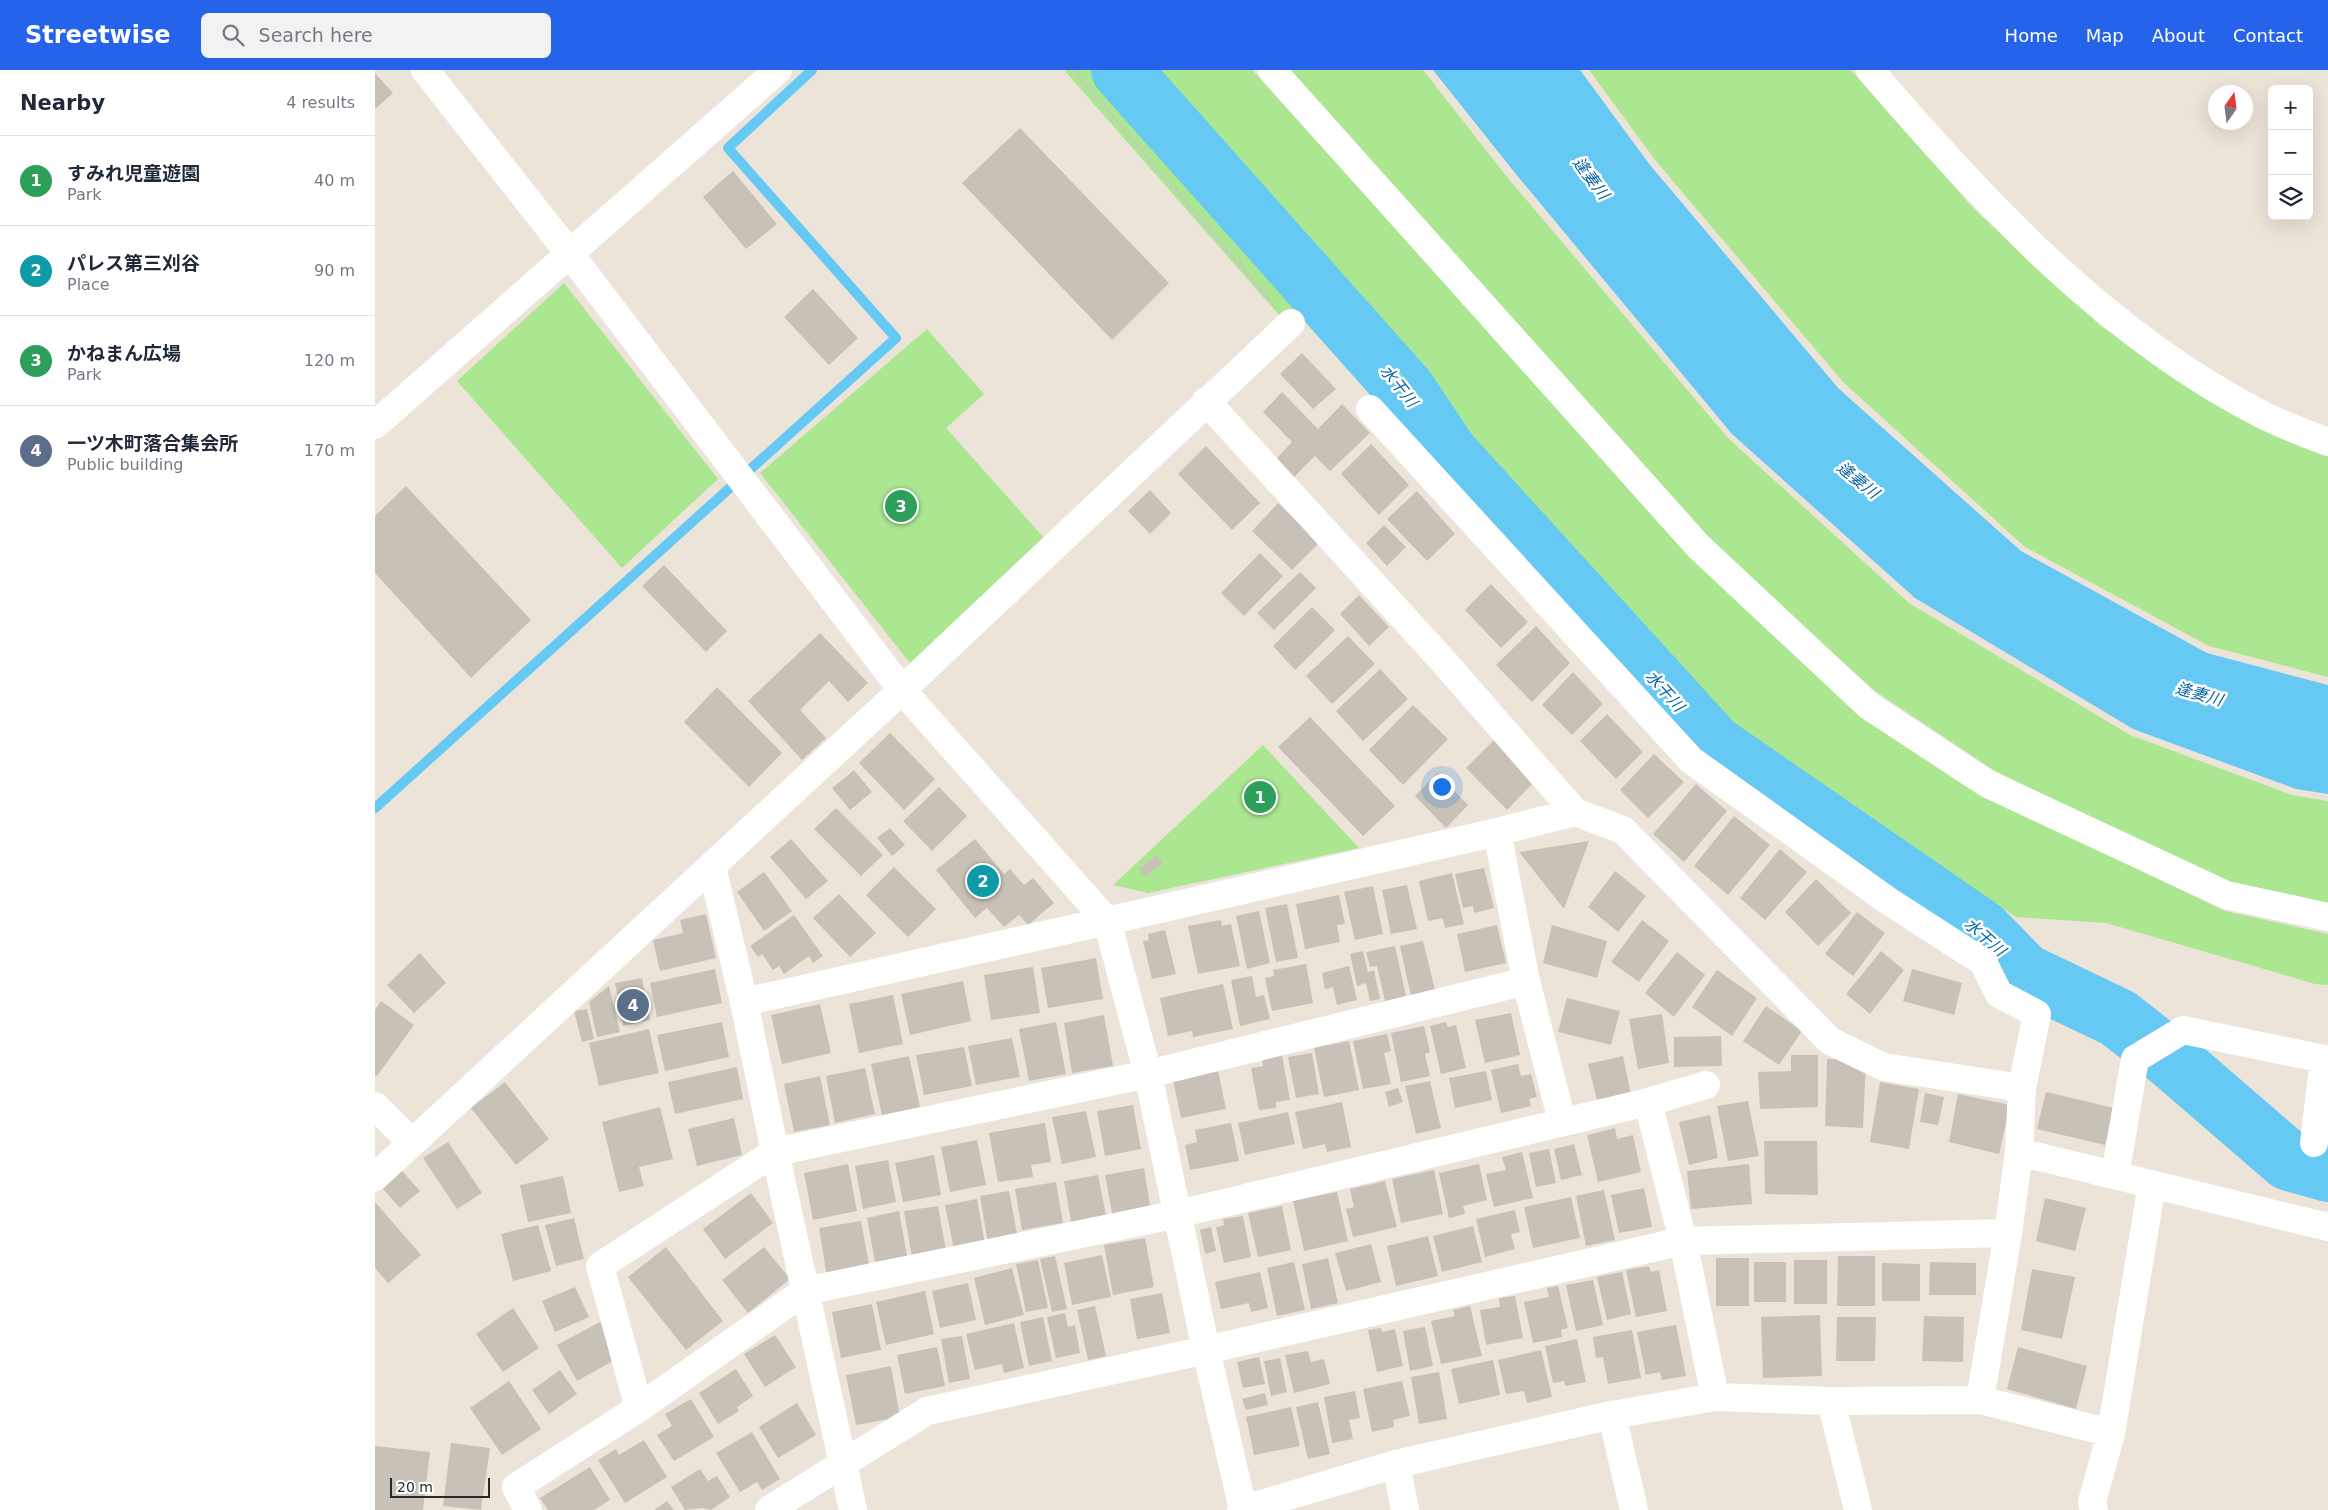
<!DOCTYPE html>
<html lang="en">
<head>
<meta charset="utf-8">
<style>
	body { margin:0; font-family:"DejaVu Sans","Noto Sans JP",sans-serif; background:#f2f2f3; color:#1f2937 }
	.controls { position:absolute; right:15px; top:15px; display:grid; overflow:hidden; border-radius:8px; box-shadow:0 5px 20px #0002 }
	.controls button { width:45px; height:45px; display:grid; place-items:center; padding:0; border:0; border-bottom:1px solid #e0e1e3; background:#fff; color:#1f2937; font:25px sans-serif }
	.compass { position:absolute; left:1833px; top:15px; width:45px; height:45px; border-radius:50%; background:#fff; box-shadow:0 5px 20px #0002; rotate:14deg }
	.scale { position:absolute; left:15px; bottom:12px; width:100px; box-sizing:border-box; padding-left:5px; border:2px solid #282828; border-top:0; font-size:14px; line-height:18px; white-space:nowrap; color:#282828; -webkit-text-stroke:4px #fff; paint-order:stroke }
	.you { position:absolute; left:1066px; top:716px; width:18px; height:18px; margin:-12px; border:4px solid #fff; border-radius:50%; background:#1a73e8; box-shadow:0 0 0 8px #1a73e833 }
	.badge { display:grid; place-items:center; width:32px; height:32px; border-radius:50%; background:#2563eb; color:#fff; font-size:16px; font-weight:700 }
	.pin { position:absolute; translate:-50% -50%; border:2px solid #fff; box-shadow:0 1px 5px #0006 }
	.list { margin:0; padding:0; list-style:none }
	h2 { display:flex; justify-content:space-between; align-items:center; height:65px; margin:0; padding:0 20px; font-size:21px }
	h2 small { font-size:16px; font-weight:400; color:#747a83 }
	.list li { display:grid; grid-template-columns:32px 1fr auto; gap:15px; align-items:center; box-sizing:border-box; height:90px; padding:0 20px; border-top:1px solid #e0e1e3 }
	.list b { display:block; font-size:19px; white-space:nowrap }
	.list p { margin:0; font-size:16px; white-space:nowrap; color:#747a83 }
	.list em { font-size:16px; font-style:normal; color:#747a83 }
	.icon { flex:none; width:28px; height:28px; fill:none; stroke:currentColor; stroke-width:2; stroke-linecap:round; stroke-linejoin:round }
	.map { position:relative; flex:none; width:1953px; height:1440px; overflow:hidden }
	header { display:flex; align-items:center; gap:30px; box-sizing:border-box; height:70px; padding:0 25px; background:#2563eb; color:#fff }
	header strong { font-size:24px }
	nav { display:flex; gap:28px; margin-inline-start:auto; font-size:18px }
	.search { width:350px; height:45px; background:#f2f2f3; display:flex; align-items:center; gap:12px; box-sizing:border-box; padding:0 18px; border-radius:8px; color:#747a83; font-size:19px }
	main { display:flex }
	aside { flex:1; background:#fff }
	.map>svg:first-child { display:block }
	.green { fill:#abe691 }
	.water { fill:#65c9f4 }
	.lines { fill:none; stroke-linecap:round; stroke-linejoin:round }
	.stream { stroke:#65c9f4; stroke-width:10 }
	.river { stroke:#65c9f4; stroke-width:60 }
	.building { fill:#c7c1b8 }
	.path { stroke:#c7c7c7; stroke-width:3; stroke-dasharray:4 2.5; stroke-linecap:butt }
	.minor { stroke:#fff; stroke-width:28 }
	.labels { text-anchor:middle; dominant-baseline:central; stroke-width:5; stroke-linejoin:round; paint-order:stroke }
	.water-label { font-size:16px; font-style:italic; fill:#06649e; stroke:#fff }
</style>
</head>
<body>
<header>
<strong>Streetwise</strong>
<div class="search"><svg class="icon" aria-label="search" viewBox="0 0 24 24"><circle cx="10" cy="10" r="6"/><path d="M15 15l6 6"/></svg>Search here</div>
<nav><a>Home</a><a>Map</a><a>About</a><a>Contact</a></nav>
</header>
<main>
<aside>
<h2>Nearby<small>4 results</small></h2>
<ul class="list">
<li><span class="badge" style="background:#2e9e5b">1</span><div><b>すみれ児童遊園</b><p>Park</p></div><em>40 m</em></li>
<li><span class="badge" style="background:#0f9aa8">2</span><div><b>パレス第三刈谷</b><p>Place</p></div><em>90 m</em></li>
<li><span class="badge" style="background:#2e9e5b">3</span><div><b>かねまん広場</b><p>Park</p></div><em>120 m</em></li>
<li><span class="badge" style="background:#5c6f8a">4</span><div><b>一ツ木町落合集会所</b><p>Public building</p></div><em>170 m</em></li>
</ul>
</aside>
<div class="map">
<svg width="1953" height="1440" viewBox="0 0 1953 1440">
	<rect width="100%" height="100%" fill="#ece4d8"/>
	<path class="green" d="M689,0H723L930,235L911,253Z
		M773,0H877L1329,500L1609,725L1850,841L1953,864V915L1940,914L1731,853L1641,847L1355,657L1159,451Z
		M915,0H1048L1132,107L1353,368L1534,533L1755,665L1917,725L1953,731V837L1851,813L1618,700L1500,621L1340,477Z
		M1214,0H1476L1598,138L1726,256L1855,341L1953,385V607L1834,576L1650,477L1468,312L1281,91Z
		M189,213L343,409L247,498L82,311Z
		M552,259L609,324L571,358L670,469L535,593L385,403Z
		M888,675L984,778L773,823L738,815Z"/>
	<path class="water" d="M1058,0H1205L1275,95L1464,319L1646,481L1832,583L1953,615V724L1921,719L1758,659L1540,528L1357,364L1140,103Z"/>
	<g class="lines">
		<path class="stream" d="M0,738L521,268L353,78L437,0"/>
		<path class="river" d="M746,0L1031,320L1073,383L1339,675L1607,860L1649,903L1743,948L1797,990L1914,1091L1953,1102"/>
	</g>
	<path class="building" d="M0,3L18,23L0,39Z
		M645,58L794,213L737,270L587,113Z
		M358,101L402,154L371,179L328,127Z
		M438,219L483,268L454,295L409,247Z
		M927,283L961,319L938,339L905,304Z
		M907,322L943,359L967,334L995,363L955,401L940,386L919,407L901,389L917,372L888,342Z
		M996,374L1034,415L1004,445L966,404Z
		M831,376L885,433L857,460L803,404Z
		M31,416L156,550L96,608L0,503V446Z
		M775,420L796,443L775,464L753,441Z
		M1042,421L1080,464L1052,491L1012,449Z
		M903,433L944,473L917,500L877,461Z
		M1009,455L1031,477L1012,496L991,473Z
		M885,483L908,506L869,546L846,523Z
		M289,495L352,561L331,582L267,516Z
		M925,502L941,518L899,560L882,543Z
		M1116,514L1153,552L1126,578L1090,540Z
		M984,525L1014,557L994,576L965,544Z
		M937,537L960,560L920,600L898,576Z
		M1161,556L1195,593L1157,632L1121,595Z
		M445,563L493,613L473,632L454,611L425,640L451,668L427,690L373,631Z
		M973,566L1000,594L957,634L931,606Z
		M1005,599L1033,629L988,671L961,641Z
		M1198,602L1228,634L1197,665L1167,635Z
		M342,617L407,683L374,717L309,652Z
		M1038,635L1073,669L1028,715L994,680Z
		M1232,644L1268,682L1241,709L1205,671Z
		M935,647L1020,736L988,766L903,677Z
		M515,663L560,709L529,740L484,693Z
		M1119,670L1160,711L1132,740L1091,698Z
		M1279,684L1309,712L1273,748L1245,720Z
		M479,700L497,722L475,740L457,718Z
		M1062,703L1093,735L1071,758L1040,726Z
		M1321,714L1352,741L1309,792L1278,764Z
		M564,717L592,746L557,781L528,751Z
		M461,738L508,785L486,806L439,759Z
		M1359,746L1395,775L1353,825L1319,796Z
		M515,758L530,775L517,786L502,768Z
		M416,769L453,811L431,829L395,787Z
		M600,769L629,804L635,799L649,815L658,808L679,833L653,855L644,845L629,857L612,838L600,848L561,800Z
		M1214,771L1189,839L1144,782Z
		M1405,779L1432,802L1390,850L1365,828Z
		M781,785L787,793L770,807L764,799Z
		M519,797L561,839L533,867L491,825Z
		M1109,798L1119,838L1099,843L1098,836L1088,838L1080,804Z
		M1240,801L1271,826L1243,862L1213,837Z
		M389,802L417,841L389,861L362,822Z
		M1077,803L1089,854L1070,858L1068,848L1053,851L1044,811Z
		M1441,809L1476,843L1443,876L1410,842Z
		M1032,815L1042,859L1016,864L1007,820Z
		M998,816L1008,864L980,870L969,822Z
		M464,824L501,863L475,887L438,848Z
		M964,825L970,854L962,855L965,872L930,879L921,834Z
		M912,834L923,888L901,892L890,838Z
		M884,841L895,893L872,899L861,846Z
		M1482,842L1510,863L1478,906L1450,884Z
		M331,844L341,888L285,901L278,870L308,863L305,850Z
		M419,845L448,886L438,893L434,886L409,904L404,896L398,900L387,884L383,887L375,876Z
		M846,850L847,856L856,854L865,896L823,904L813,856Z
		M1267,850L1294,871L1264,912L1236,892Z
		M1122,855L1131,893L1090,902L1082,864Z
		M1177,855L1232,871L1222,908L1168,893Z
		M790,860L801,904L777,909L768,871L774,870L773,864Z
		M1048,871L1060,920L1036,926L1025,876Z
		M1020,876L1031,926L1010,931L1002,896L995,897L991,882Z
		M988,881L993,902L999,900L1005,929L995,931L991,913L982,916L975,884Z
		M1506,881L1529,900L1495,944L1471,924Z
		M1302,882L1330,905L1299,947L1270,923Z
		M45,883L71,913L39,943L12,915Z
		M721,888L728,929L673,938L666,898Z
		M931,894L938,933L897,941L890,908L899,906L898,900Z
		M974,896L982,930L962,935L958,917L950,919L947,903Z
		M658,897L665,943L616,950L609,905Z
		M340,899L347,933L282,947L275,913Z
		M1537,899L1587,913L1579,945L1528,931Z
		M1342,900L1382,928L1357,966L1317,937Z
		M877,906L881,927L889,925L895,949L865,956L856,910Z
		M267,908L275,950L248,956L240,913Z
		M588,911L596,951L535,965L526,924Z
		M848,914L858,959L818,967L817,961L793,966L785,928Z
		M234,916L245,962L222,967L214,932Z
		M518,925L528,974L484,983L474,934Z
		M1192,928L1245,941L1236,975L1183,962Z
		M6,931L39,955L2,1006L0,1005V940Z
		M445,934L456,983L407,994L396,945Z
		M1391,936L1427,961L1404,995L1368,971Z
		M212,939L219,969L207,972L199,941Z
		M1136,943L1145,985L1110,993L1100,950Z
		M1287,944L1294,993L1263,999L1254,949Z
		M729,945L738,996L697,1003L689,953Z
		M347,952L354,987L290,1001L282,965Z
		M681,952L691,1004L654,1011L644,959Z
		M1071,952L1073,957L1081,955L1091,998L1066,1004L1055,956Z
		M1049,956L1055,982L1050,984L1055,1006L1026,1012L1016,963Z
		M274,959L284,1003L224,1016L214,973Z
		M1012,964L1016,981L1009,983L1016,1014L988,1019L978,971Z
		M1346,966L1347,996L1299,997V967Z
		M637,968L645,1007L601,1015L593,976Z
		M974,971L984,1020L949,1027L939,978Z
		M589,977L597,1016L549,1025L541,985Z
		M937,983L944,1024L921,1028L913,987Z
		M907,985L915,1030L901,1032V1038L884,1040L876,998L888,996L887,989Z
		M1416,985H1443V1037L1385,1039L1383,1002L1416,1001Z
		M534,986L545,1037L507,1045L496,994Z
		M1248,986L1257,1030L1224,1038L1213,994Z
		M1452,989L1491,990L1488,1058L1450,1056Z
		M1143,994L1146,1006L1156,1004L1162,1027L1154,1029L1156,1036L1126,1043L1116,1000Z
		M362,997L368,1029L300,1044L293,1012Z
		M490,998L500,1044L460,1053L451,1006Z
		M843,1001L851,1039L806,1048L798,1010Z
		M1111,1001L1117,1030L1080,1038L1074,1008Z
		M445,1006L455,1055L419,1062L409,1014Z
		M1055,1011L1066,1058L1041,1064L1030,1016Z
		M130,1012L174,1069L141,1095L96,1038Z
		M1505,1012L1544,1019L1534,1079L1495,1072Z
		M1023,1018L1028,1032L1014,1037L1010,1022Z
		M1671,1022L1739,1038L1730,1075L1662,1059Z
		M1550,1023L1569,1027L1563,1055L1545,1052Z
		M1583,1024L1635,1035L1624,1084L1574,1072Z
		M1373,1031L1384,1086L1353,1091L1342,1036Z
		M967,1032L976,1077L952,1082L950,1074L928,1079L920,1042Z
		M758,1035L766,1079L730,1086L722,1041Z
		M285,1037L298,1089L264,1097L269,1116L244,1122L227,1052Z
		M711,1041L721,1087L687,1094L677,1047Z
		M913,1042L920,1074L870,1085L863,1053Z
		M1335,1045L1343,1088L1314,1095L1304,1052Z
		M359,1048L367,1085L322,1096L313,1059Z
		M670,1053L676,1092L656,1095L658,1107L623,1112L614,1063Z
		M856,1053L864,1091L815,1100L810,1075L822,1072L820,1060Z
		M1240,1058L1242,1069L1258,1065L1266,1102L1223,1112L1212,1065Z
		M602,1070L611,1115L575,1122L566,1077Z
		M1389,1071H1442L1443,1125L1390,1124Z
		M73,1072L107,1123L82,1139L48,1088Z
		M1199,1074L1207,1105L1186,1110L1179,1079Z
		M1174,1079L1181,1113L1161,1117L1154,1083Z
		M1147,1082L1158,1128L1119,1137L1111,1104L1131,1100L1127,1087Z
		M559,1085L566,1125L528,1132L520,1093Z
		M513,1090L521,1132L488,1139L480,1096Z
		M473,1094L482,1141L438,1150L429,1103Z
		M1104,1094L1112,1130L1088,1136L1090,1144L1074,1148L1064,1103Z
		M1374,1094L1377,1134L1316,1139L1312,1101Z
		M769,1098L776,1142L738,1148L730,1105Z
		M1059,1100L1068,1144L1026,1153L1017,1109Z
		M27,1101L45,1121L25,1138L7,1118Z
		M723,1105L731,1145L696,1152L689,1111Z
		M188,1106L196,1143L153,1152L145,1115Z
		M1010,1111L1022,1157L978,1167L971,1139L979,1137L975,1119Z
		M681,1112L688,1153L647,1160L640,1119Z
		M1269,1118L1277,1157L1244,1163L1236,1125Z
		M1229,1120L1240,1170L1211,1176L1201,1126Z
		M634,1121L643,1169L613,1174L605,1126Z
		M962,1122L973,1171L929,1181L918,1131Z
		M376,1123L398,1153L350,1189L328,1159Z
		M1196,1127L1205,1168L1158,1178L1149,1137Z
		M1670,1128L1711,1138L1700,1181L1661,1171Z
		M602,1129L610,1174L579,1180L570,1135Z
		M0,1132L46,1185L13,1213L0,1198Z
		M563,1136L571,1181L537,1187L529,1141Z
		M907,1136L916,1180L883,1187L873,1143Z
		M1140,1140L1145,1162L1136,1164L1140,1179L1110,1187L1101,1149Z
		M524,1141L532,1186L500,1192L492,1148Z
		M868,1146L876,1187L849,1193L841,1157L849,1155L848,1149Z
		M199,1148L209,1189L181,1196L170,1155Z
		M486,1151L495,1200L452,1207L444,1158Z
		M163,1155L176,1201L138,1211L126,1164Z
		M1098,1156L1107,1192L1067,1202L1058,1166Z
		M836,1157L841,1181L830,1184L825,1160Z
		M1053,1166L1063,1206L1021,1216L1012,1176Z
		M770,1168L779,1217L738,1225L729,1175Z
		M996,1174L1006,1212L971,1221L960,1183Z
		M291,1177L348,1251L311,1280L253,1207Z
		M389,1177L415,1209L373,1243L347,1210Z
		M727,1185L736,1227L697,1235L689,1193Z
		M680,1186L692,1239L677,1242L665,1189Z
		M1463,1186H1500V1236H1462Z
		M953,1188L963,1233L936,1239L927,1194Z
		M1341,1188H1374V1236H1341Z
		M663,1190L673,1238L651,1242L641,1194Z
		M1419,1190H1452V1234H1419Z
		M919,1192L930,1240L902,1246L892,1198Z
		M1379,1192H1411V1232H1379Z
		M1555,1192L1601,1193V1225H1554Z
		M1507,1193L1545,1194V1231H1507Z
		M1274,1196L1276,1202L1284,1200L1292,1241L1261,1247L1251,1200Z
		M637,1198L649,1245L610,1255L599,1208Z
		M1657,1199L1700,1207L1687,1269L1646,1260Z
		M885,1202L893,1238L876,1242L874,1233L846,1239L840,1212Z
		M1247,1202L1256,1244L1232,1250L1222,1207Z
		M1218,1210L1228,1255L1201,1261L1191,1215Z
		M593,1213L601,1250L565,1258L557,1221Z
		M1183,1216L1193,1258L1186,1260L1187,1267L1158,1273L1149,1232L1174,1227L1172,1218Z
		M200,1217L214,1247L180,1262L167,1231Z
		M550,1221L559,1264L511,1275L501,1232Z
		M787,1223L795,1263L762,1269L755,1229Z
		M1140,1226L1148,1268L1111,1275L1105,1240L1125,1237L1124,1228Z
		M497,1234L506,1280L466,1288L457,1242Z
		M720,1236L731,1286L713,1290L702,1240Z
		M1095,1236L1107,1286L1066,1294L1056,1251L1080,1246L1078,1240Z
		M138,1238L164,1278L128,1302L101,1264Z
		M690,1243L693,1257L700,1255L705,1283L681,1288L672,1247Z
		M1445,1245L1447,1306L1388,1308L1386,1247Z
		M1549,1246L1589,1247L1588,1292L1547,1291Z
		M668,1247L677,1291L654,1296L645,1252Z
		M1462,1247H1501L1500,1291H1461Z
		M225,1252L245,1287L202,1311L182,1275Z
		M639,1253L649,1298L629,1303L627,1294L600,1300L591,1264Z
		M1301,1255L1311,1306L1287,1310L1285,1302L1271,1305L1262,1262Z
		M1050,1257L1058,1296L1035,1301L1028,1261Z
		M1006,1258L1007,1262L1020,1259L1028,1296L1002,1302L993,1260Z
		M1257,1260L1266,1308L1233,1314L1228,1287L1221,1288L1218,1267Z
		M400,1265L421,1297L390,1317L369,1284Z
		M587,1266L595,1309L574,1313L566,1269Z
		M1202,1269L1211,1312L1190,1316L1189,1311L1178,1313L1170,1276Z
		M562,1277L570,1316L530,1324L522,1285Z
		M1643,1277L1712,1296L1701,1339L1632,1319Z
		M1166,1280L1177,1327L1152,1333L1149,1321L1131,1324L1123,1290Z
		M933,1281L936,1292L949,1289L955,1314L919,1323L910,1285Z
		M884,1287L890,1314L868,1318L862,1292Z
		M905,1288L912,1322L896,1326L889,1291Z
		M1118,1290L1125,1325L1084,1334L1076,1299Z
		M516,1296L525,1347L481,1355L471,1305Z
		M361,1299L378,1326L362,1337L364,1341L343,1354L324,1323Z
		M185,1300L202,1324L174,1344L157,1320Z
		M1064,1302L1072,1349L1044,1354L1036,1307Z
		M134,1311L166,1359L127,1385L95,1338Z
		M1027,1311L1035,1346L1018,1350L1019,1357L997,1362L988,1319Z
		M980,1321L985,1348L974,1350L978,1369L957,1373L949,1327Z
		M890,1323L893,1335L871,1340L867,1329Z
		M316,1329L339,1367L299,1391L282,1365L297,1356L290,1344Z
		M943,1332L955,1384L933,1389L921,1337Z
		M422,1333L441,1365L403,1388L384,1357Z
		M916,1337L925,1376L879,1385L871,1347Z
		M377,1362L405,1409L387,1420L382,1412L365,1422L341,1383Z
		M269,1370L292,1407L250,1433L223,1390L241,1379L244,1385Z
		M76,1373L115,1378L106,1440L68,1436Z
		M0,1376L55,1382L48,1440H0Z
		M215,1397L235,1430L219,1440H173L165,1428Z
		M325,1399L333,1411L342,1406L355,1427L336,1440L327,1438L310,1440L296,1417Z
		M292,1431L299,1440H279Z"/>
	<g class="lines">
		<path class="path" d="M698,0L896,231"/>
		<path class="minor" d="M50,0L195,184L527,620L732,851L1122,762L1200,742
			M897,0L1323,476L1494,636L1613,714L1851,825L1953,847
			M1495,0C1609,133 1732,266 1890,346C1910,356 1932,364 1953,372
			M831,331L1069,592L1200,742L1248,760L1455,971L1509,997L1647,1018L1644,1082L1633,1163L1605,1330
			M995,339L1316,690L1512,830L1608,892L1624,924L1662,944L1647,1018
			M0,355L403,0
			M1122,762L1151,911L1187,1051
			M337,797L369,932L400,1082L478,1440
			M369,932L732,851L773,1004L831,1280L868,1439
			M1273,1032L1308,1171L1340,1327
			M0,1036L37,1073L527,620L916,253
			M1644,1082L1953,1157
			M1740,1105L1760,989L1808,960L1949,989L1939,1073
			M0,1107L37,1073
			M1456,1331L1483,1440
			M264,1338L225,1196L400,1082L773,1004L1151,911
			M1237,1345L1259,1440
			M1736,1363L1777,1114
			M1021,1394L1030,1440
			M153,1440L141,1417L264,1338L430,1221L803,1144L1273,1032L1331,1015
			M394,1440L552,1341L831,1280L1308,1171L1633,1163
			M866,1440L1021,1394L1237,1345L1340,1327L1456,1331L1605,1330L1736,1363L1717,1432L1719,1440"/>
	</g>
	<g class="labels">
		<g class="water-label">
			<text transform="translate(1216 108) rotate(53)">逢妻川</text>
			<text transform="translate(1024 316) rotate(51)">水干川</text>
			<text transform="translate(1483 410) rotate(39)">逢妻川</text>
			<text transform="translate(1290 621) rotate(48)">水干川</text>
			<text transform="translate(1824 624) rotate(16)">逢妻川</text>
			<text transform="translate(1610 867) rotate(41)">水干川</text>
		</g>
	</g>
</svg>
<div class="controls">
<button>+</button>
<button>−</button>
<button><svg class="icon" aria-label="layers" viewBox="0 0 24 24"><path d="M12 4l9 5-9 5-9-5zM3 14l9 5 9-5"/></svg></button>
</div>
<svg class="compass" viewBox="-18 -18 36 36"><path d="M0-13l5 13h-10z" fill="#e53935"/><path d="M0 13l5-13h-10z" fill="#747a83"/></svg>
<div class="scale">20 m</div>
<div class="you"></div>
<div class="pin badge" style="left:885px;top:727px;background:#2e9e5b">1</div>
<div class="pin badge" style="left:608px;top:811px;background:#0f9aa8">2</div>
<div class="pin badge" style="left:526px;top:436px;background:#2e9e5b">3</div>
<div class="pin badge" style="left:258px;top:935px;background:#5c6f8a">4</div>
</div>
</main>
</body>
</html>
